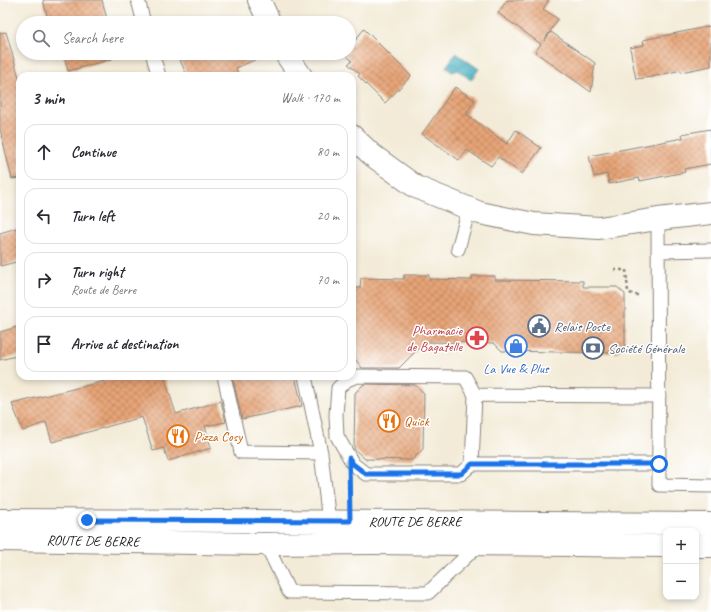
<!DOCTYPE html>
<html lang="en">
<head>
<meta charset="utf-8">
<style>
	body { margin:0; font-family:Caveat,sans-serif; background:#f7f7f7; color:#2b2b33 }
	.controls { position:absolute; right:12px; bottom:12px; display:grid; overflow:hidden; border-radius:8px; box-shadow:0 2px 6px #0003 }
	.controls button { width:36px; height:36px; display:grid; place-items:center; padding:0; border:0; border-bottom:1px solid #e1e1e2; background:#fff; color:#2b2b33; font:20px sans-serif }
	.stop { position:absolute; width:12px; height:12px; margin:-9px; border:3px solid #1a73e8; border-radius:50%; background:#fff }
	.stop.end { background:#1a73e8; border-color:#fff; box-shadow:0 1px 4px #0008 }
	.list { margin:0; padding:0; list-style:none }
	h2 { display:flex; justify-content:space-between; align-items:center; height:52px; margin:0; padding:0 16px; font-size:17px }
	h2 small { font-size:13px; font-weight:400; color:#7c7c81 }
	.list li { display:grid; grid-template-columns:26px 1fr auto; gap:12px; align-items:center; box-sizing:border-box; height:56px; margin:0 8px 8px; padding:0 8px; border:1px solid #e1e1e2; border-radius:12px }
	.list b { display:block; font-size:15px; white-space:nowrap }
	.list p { margin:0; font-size:13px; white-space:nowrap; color:#7c7c81 }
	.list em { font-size:13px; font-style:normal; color:#7c7c81 }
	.icon { flex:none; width:22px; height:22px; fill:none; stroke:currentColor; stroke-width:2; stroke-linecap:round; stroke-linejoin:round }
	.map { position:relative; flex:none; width:711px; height:612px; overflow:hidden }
	.search { position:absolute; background:#fff; box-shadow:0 2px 6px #0003; left:16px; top:16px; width:340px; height:44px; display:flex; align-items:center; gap:10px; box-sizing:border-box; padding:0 14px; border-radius:22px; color:#7c7c81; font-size:15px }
	.panel { position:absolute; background:#fff; box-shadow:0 2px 6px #0003; left:16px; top:72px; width:340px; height:308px; border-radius:12px }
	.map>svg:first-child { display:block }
	.water { fill:url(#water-waves); stroke:#2e646e }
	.building { fill:url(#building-cross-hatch) }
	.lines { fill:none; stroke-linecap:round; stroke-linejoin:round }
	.lane-casing { stroke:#88847a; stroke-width:15 }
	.secondary-casing { stroke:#88847a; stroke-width:24 }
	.primary-casing { stroke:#88847a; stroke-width:24 }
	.path { stroke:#88847a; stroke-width:2.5; stroke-dasharray:3 3; stroke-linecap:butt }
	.lane { stroke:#fff; stroke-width:13 }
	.secondary { stroke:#fff; stroke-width:22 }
	.primary { stroke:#fff; stroke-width:22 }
	.route { stroke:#1a73e8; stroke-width:5 }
	.labels { text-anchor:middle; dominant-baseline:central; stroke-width:3; stroke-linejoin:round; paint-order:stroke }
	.service-label { font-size:14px; fill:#4e5e75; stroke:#fff; text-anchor:start }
	.health-label { font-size:14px; fill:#be3a42; stroke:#fff; text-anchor:end }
	.shop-label { font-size:14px; fill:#366cbe; stroke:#fff }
	.food-label { font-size:14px; fill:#c56008; stroke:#fff; text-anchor:start }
	.street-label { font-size:14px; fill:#1c1c1c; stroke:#fff }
</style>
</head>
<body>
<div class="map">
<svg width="711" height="612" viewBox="0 0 711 612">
	<defs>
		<pattern id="water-waves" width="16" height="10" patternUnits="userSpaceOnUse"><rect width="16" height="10" fill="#40adbf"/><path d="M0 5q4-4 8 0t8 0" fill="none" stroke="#358c9a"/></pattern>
		<pattern id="building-cross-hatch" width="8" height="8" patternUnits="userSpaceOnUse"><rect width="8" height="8" fill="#e7a477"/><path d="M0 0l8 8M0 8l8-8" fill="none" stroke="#ba8561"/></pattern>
	</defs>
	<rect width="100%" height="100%" fill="#fff"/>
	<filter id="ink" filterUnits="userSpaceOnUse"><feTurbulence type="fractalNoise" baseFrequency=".025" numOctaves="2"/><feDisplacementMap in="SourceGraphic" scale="8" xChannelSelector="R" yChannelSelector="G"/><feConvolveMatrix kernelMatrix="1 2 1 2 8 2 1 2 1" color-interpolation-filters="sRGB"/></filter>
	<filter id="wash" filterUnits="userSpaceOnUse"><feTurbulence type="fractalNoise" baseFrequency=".012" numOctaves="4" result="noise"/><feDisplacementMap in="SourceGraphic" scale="16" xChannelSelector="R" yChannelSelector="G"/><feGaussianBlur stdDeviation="0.9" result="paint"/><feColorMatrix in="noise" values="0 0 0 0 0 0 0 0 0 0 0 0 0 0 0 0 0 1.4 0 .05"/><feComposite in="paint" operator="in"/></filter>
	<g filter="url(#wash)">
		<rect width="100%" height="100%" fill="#f3ebd7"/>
		<path class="water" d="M456,53L479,69L471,80L458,70L452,72L446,67Z"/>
		<g id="blocks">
			<path class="building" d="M43,0H102L108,23H49Z
				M507,0H549L543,9L558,19L544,41L551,32L595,63L591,92L535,52L541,44L498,13Z
				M711,26V66L681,72V70L652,77L636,79L630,48L644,45L643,40Z
				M364,29L411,76L385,103L358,76L360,74L348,64L352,61L344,53H349V48Z
				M6,32L20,81V178L12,179L0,129V33Z
				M63,53H111L112,59L68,71Z
				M197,53H271L236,68L239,76H187L180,60Z
				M455,87L475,100L466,114L507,144L516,130L541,148L522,174L498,157L491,166L467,150L459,160L422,134Z
				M711,129V164L684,169L685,172L640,181L639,178L609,184L607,174L594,177L589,156L683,138L682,134Z
				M20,227V261L0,266V233Z
				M404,275H429V279L472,280V276H495V280L583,281V287H617L625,294V345L617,353L502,351L494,343L425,342L399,368H362L352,355V288H360L361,278L404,279Z
				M20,326V355L0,360V332Z
				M125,376H164L176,414L221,401L226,422L205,426L211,448L168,461L164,448L153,451L142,417L52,442L46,422L23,431L12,404Z
				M232,376H295L302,406L242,419Z
				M364,384L415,385L424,393L423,449L412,460L365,459L354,449L355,393Z"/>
		</g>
	</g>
	<g filter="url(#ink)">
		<use href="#blocks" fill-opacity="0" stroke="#88847a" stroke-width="1"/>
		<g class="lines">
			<g class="lane-casing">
				<path id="lane" d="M138,0L144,23
					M152,53L159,76
					M658,219L659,485L711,486
					M458,249L469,209
					M658,251L711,250
					M224,376L241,452L321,453
					M305,376L321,453L329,522
					M475,395L659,396
					M472,464L475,395L465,377L357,376L347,380L338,388L336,415L337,436L353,464L366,474H461L472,464H659
					M266,544L289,592L428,593L478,545"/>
			</g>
			<g class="secondary-casing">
				<path id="secondary" d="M259,0L270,23
					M285,53L301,76
					M352,136L372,155L416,187L480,213L534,224L599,228L658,219L711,213"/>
			</g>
			<g class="primary-casing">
				<path id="primary" d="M0,520C237,521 474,521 711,524
					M0,540L266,544L372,543L666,546
					M696,546H711"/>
			</g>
			<path class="path" d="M614,270H626L628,292L634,295H638
				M349,486V497"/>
			<use href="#lane" class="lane"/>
			<use href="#secondary" class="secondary"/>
			<use href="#primary" class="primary"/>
		</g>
	</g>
	<g class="lines" filter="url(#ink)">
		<path class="route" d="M87,520L350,521L349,458L353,464L366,474H461L472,464H659"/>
	</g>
	<defs>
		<g id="civic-ring" transform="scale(1.15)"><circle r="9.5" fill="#fff" stroke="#5c6f8a" stroke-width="1.5"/><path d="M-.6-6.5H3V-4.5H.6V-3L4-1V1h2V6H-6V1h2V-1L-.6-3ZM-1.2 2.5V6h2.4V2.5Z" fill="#5c6f8a"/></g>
		<g id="pharmacy-ring" transform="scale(1.15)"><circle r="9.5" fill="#fff" stroke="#e0444e" stroke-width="1.5"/><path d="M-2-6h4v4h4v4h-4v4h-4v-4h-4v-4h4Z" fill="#e0444e"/></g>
		<g id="shop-ring" transform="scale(1.15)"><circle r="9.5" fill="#fff" stroke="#3f7fe0" stroke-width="1.5"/><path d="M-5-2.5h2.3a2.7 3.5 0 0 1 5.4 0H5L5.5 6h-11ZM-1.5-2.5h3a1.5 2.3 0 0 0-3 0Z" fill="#3f7fe0"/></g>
		<g id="bank-ring" transform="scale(1.15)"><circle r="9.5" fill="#fff" stroke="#5c6f8a" stroke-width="1.5"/><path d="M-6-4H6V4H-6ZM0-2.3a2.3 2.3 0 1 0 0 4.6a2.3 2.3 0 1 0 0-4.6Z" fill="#5c6f8a"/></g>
		<g id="restaurant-ring" transform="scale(1.15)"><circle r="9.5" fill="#fff" stroke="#e8710a" stroke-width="1.5"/><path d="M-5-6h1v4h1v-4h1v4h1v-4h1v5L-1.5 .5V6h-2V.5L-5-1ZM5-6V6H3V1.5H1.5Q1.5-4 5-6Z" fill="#e8710a"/></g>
	</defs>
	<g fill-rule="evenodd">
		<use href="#civic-ring" x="539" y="326"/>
		<use href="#pharmacy-ring" x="477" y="338"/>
		<use href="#shop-ring" x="516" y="346"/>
		<use href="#bank-ring" x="593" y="348"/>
		<use href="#restaurant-ring" x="389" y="421"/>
		<use href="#restaurant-ring" x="178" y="436"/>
	</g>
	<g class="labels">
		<g class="service-label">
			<text x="554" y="326">Relais Poste</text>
			<text x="608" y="348">Société Générale</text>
		</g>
		<g class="health-label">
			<text x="462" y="330">Pharmacie<tspan x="462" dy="16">de Bagatelle</tspan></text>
		</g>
		<g class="shop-label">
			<text x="516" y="368">La Vue &amp; Plus</text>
		</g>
		<g class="food-label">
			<text x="404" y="421">Quick</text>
			<text x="194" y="436">Pizza Cosy</text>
		</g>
		<g class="street-label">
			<text x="415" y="521">ROUTE DE BERRE</text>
			<text transform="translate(93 541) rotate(1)">ROUTE DE BERRE</text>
		</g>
	</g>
</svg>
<div class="controls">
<button>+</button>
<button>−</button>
</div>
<div class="stop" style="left:659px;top:464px"></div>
<div class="stop end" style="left:87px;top:520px"></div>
<div class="search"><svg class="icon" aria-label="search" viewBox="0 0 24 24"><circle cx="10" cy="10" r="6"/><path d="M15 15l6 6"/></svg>Search here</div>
<section class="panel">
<h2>3 min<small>Walk · 170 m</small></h2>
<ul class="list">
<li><svg class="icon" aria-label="ahead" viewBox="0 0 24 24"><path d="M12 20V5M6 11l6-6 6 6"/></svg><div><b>Continue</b></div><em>80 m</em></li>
<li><svg class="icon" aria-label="left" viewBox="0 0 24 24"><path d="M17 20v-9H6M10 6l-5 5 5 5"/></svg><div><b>Turn left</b></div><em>20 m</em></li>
<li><svg class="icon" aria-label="right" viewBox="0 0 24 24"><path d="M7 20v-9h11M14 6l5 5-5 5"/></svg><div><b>Turn right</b><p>Route de Berre</p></div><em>70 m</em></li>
<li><svg class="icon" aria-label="arrive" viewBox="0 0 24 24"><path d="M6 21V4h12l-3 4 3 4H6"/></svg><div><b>Arrive at destination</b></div></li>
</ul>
</section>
</div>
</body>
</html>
